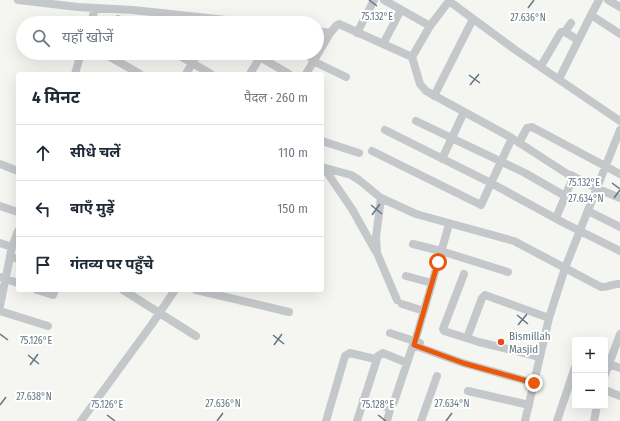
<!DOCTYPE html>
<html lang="hi">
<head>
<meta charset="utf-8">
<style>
	body { margin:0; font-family:"Fira Sans Condensed","Noto Sans Devanagari",sans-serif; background:#f2f2f3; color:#1f2937 }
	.controls { position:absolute; right:12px; bottom:12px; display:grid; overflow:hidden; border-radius:4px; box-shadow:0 4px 16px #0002 }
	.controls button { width:36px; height:36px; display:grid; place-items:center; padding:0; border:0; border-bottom:1px solid #e0e1e3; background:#fff; color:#1f2937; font:20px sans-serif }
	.stop { position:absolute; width:12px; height:12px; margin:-9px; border:3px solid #ea580c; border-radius:50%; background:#fff }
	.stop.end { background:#ea580c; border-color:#fff; box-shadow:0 1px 4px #0008 }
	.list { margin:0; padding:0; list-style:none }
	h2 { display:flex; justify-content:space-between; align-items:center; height:52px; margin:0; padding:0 16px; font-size:17px }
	h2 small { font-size:13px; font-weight:400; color:#747a83 }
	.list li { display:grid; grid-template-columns:26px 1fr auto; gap:12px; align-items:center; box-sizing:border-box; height:56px; padding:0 16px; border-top:1px solid #e0e1e3 }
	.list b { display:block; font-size:15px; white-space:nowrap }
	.list em { font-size:13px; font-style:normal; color:#747a83 }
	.icon { flex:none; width:22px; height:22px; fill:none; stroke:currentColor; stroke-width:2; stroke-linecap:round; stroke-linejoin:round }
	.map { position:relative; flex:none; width:620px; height:421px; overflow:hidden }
	.search { position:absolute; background:#fff; box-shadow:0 4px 16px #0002; left:16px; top:16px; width:308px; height:44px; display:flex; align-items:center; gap:10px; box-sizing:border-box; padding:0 14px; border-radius:22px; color:#747a83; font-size:15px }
	.panel { position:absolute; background:#fff; box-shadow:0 4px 16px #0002; left:16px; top:72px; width:308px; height:220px; border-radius:4px }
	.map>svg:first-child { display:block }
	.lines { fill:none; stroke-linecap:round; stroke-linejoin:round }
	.minor { stroke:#c5c8cb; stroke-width:8 }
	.route { stroke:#ea580c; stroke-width:5 }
	.ticks { fill:none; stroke:#637684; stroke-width:1.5 }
	.poi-dot { fill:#eb491c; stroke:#fff; stroke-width:1.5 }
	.labels { text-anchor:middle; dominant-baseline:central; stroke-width:4; stroke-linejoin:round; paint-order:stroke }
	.poi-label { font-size:11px; fill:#637684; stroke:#fff; text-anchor:start }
	.ticks-label { font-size:10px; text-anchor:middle; fill:#637684; stroke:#fff; stroke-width:4; stroke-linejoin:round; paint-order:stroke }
</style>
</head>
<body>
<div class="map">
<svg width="620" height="421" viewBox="0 0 620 421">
	<rect width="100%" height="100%" fill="#f5f5f1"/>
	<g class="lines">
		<path class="minor" d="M18,0L78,7L133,10L254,23
			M384,0L430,26L449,1L514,49L620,121
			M608,0L620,7
			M591,15L599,0
			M118,19L125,23
			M91,23L95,8
			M571,23L565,32L578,40
			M317,31L330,33L337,25L339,24L412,57L420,84L426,91L512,138L481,205L372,151
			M357,33L374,0
			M383,44L401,10
			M175,53L211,74
			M253,53L289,74
			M306,53L309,55L313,61L346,77
			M110,57L140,74
			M412,57L430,26
			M541,66L561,32H565
			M75,74L81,53
			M186,74L198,53
			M250,74L260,57
			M306,74L330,33
			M559,79L591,15L620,34
			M434,96L473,19
			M416,121L525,173L565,196
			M385,130L491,183L564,223L620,251
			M515,140L572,177V180L556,218
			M322,141L359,153
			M519,143L527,128L532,127L620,174
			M442,159L464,112
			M0,164L18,171
			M322,167L351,175L359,180L381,198L416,214L514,241L601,287C608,288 613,283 620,284
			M324,168L352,209L375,250
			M571,175L596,188L620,198
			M381,198L376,237L377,253L397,300
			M0,206L18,212
			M588,211L620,227
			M0,243L12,247
			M413,244L441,251L508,272
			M10,256L18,259
			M464,274L443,329L444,331L479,342L540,357
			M406,276L432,283
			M0,277L18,283
			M37,290L53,295L55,290
			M123,290L196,336
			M196,290L289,312
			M402,304L424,311
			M0,306L12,247L18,231
			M0,311L48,326
			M390,333L420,343
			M467,338L482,298L485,295L549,318
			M414,345L448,228
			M609,364L620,368
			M605,375L620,334
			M605,390L620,396
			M468,391L529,405
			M363,400L386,407L391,406L394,402L413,345L463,363L534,383
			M81,421L152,324L175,290
			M326,421L345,356L350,353L375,359
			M357,421L378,356L383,353L407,363
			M387,421L391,406
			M421,421L437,376
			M525,421L549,318L565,268L620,130
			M557,421L575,367
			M594,421L597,406"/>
	</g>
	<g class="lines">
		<path class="route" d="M438,262L414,345L463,363L534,383"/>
	</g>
	<path class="ticks" d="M369,0L377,6M528,8L534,0M469,75L480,83M470,85L479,74M612,183L620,189M614,198L620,190M371,205L382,214M372,215L380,204M517,315L528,324M518,325L527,314M0,334L8,340M273,335L284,344M274,345L282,334M28,355L39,364M30,365L38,354M0,405L6,397M107,415L115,421M378,415L386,421M217,421L223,413M446,421L452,413"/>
	<circle class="poi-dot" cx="501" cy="342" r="4"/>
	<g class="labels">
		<g class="poi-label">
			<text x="509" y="336">Bismillah<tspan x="509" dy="13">Masjid</tspan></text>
		</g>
	</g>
	<g class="ticks-label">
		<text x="377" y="20">75.132°E</text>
		<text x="528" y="21">27.636°N</text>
		<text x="584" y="186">75.132°E</text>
		<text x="586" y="202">27.634°N</text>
		<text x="36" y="344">75.126°E</text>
		<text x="34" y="400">27.638°N</text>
		<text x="223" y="407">27.636°N</text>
		<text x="452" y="407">27.634°N</text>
		<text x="107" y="408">75.126°E</text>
		<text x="378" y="408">75.128°E</text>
	</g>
</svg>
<div class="controls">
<button>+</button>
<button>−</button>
</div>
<div class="stop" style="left:438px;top:262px"></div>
<div class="stop end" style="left:534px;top:383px"></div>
<div class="search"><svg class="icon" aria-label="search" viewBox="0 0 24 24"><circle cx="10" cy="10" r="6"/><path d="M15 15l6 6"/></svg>यहाँ खोजें</div>
<section class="panel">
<h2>4 मिनट<small>पैदल · 260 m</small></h2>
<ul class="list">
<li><svg class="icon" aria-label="ahead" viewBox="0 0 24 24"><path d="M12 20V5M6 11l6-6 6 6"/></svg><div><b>सीधे चलें</b></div><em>110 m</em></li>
<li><svg class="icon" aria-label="left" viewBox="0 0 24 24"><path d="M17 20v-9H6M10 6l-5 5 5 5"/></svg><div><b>बाएँ मुड़ें</b></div><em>150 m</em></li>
<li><svg class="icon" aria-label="arrive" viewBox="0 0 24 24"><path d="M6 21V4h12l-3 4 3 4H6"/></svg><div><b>गंतव्य पर पहुँचे</b></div></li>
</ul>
</section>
</div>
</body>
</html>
